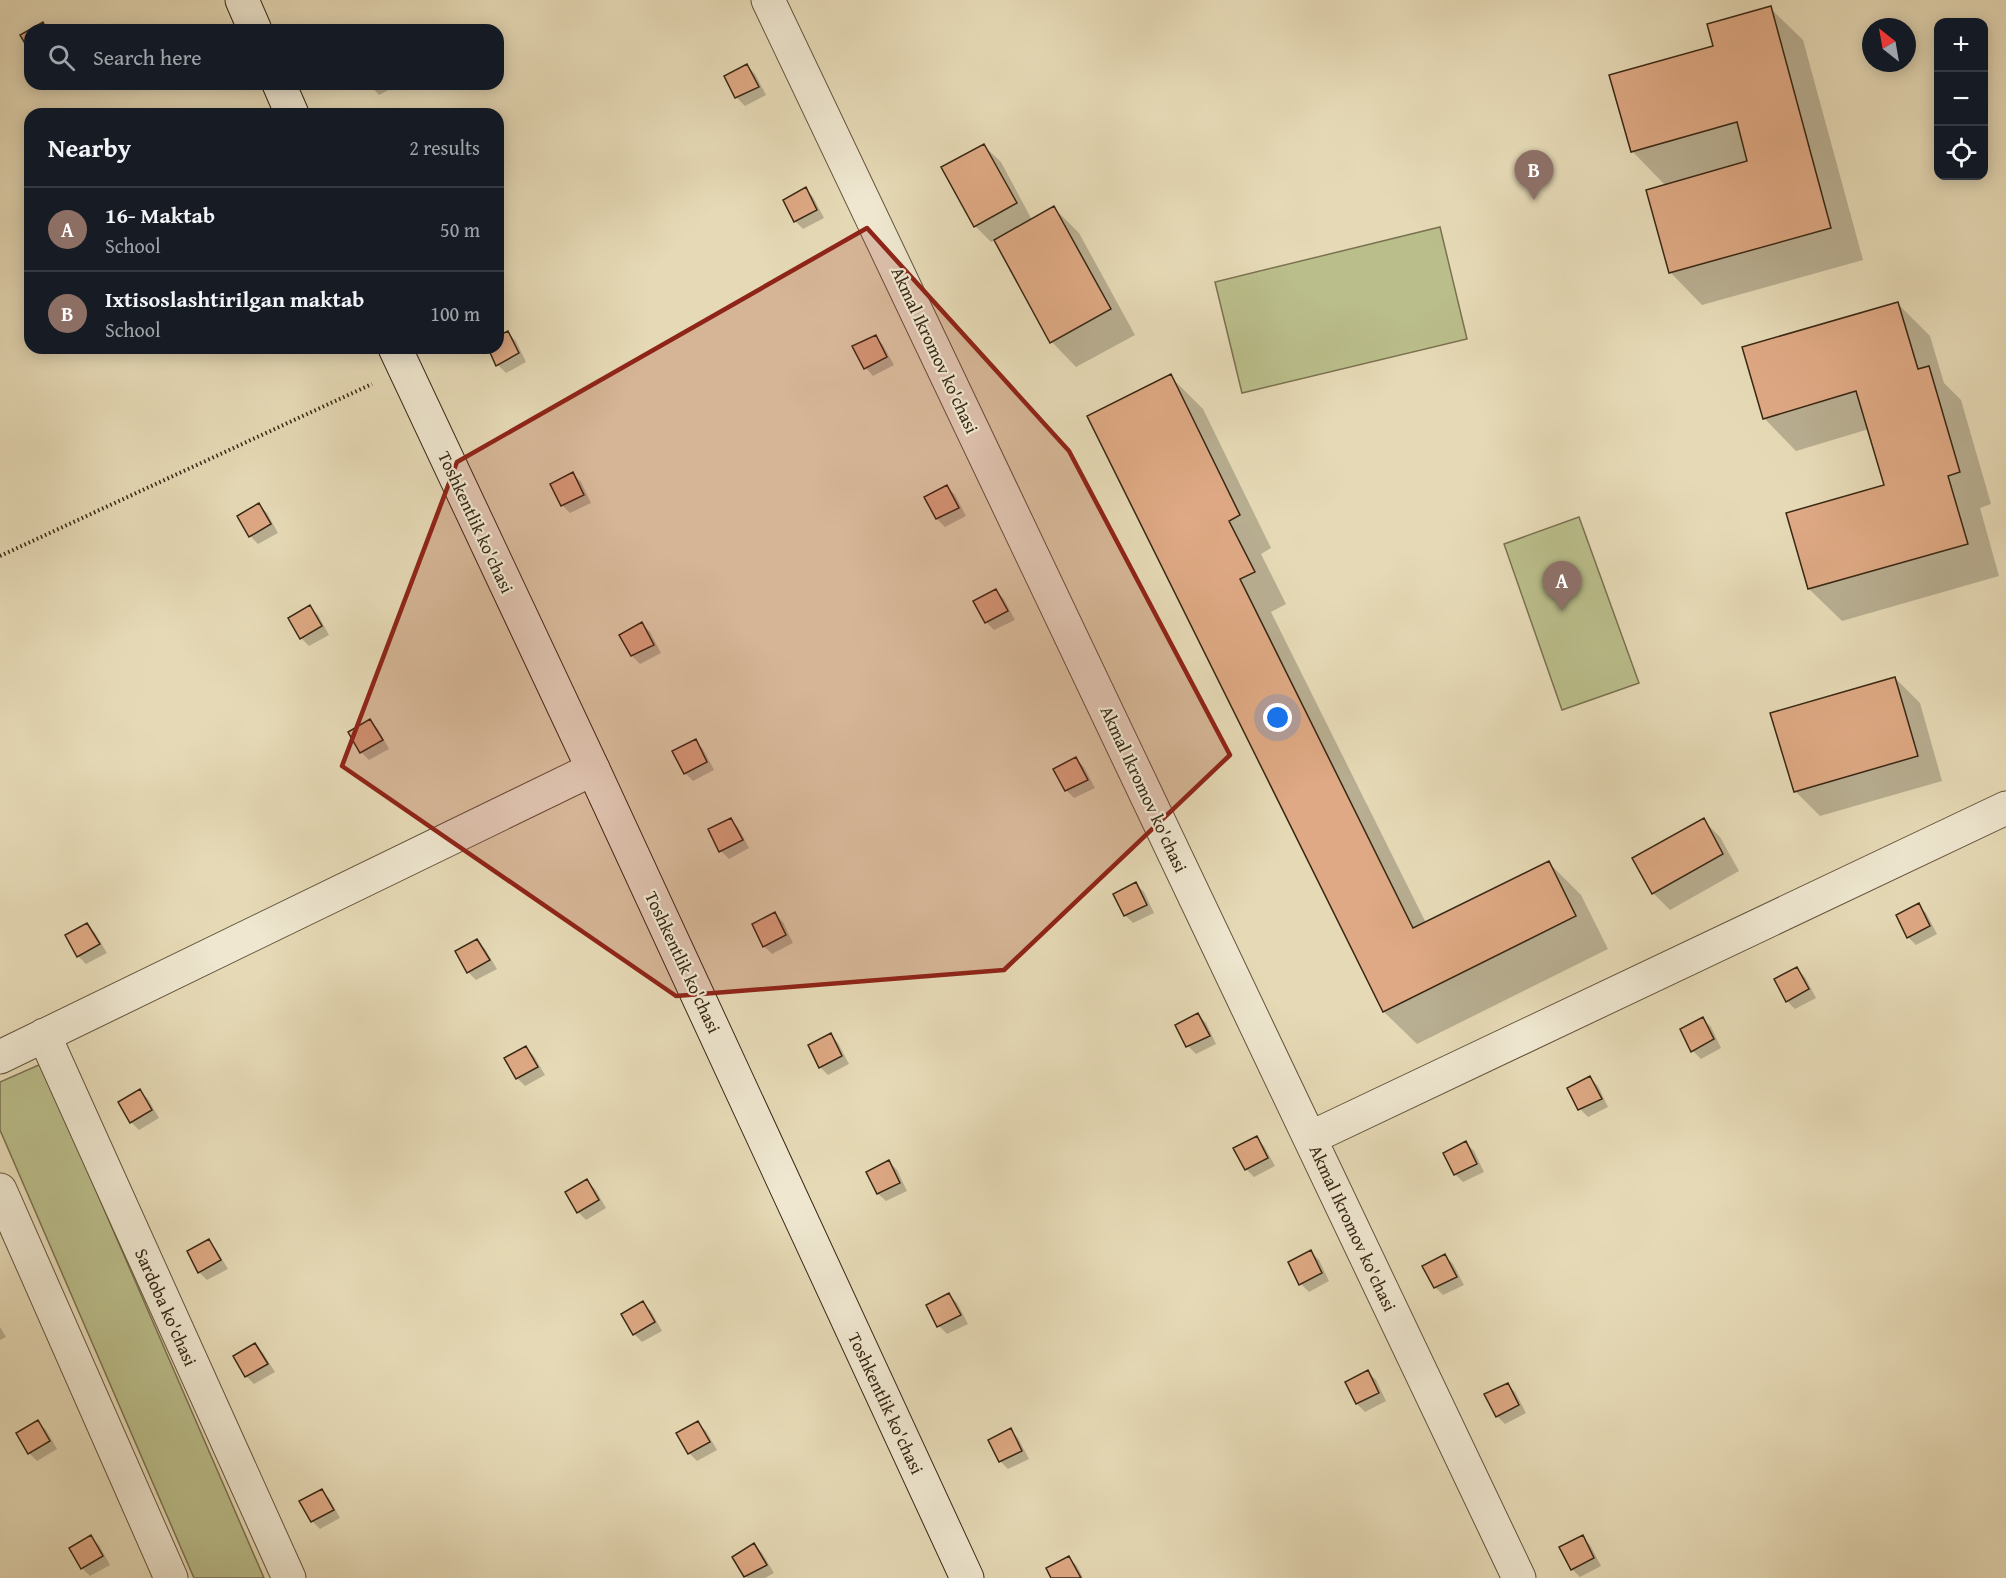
<!DOCTYPE html>
<html lang="en">
<head>
<meta charset="utf-8">
<style>
	body { margin:0; font-family:"Gentium Book Plus",serif; background:#20242c; color:#f1f3f6 }
	.controls { position:absolute; right:18px; top:18px; display:grid; overflow:hidden; border-radius:12px; box-shadow:0 3px 15px #0003 }
	.controls button { width:54px; height:54px; display:grid; place-items:center; padding:0; border:0; border-bottom:2px solid #363941; background:#171b24; color:#f1f3f6; font:30px sans-serif }
	.compass { position:absolute; left:1862px; top:18px; width:54px; height:54px; border-radius:50%; background:#171b24; box-shadow:0 3px 15px #0003; rotate:329deg }
	.you { position:absolute; left:1278px; top:718px; width:21px; height:21px; margin:-15px; border:4px solid #fff; border-radius:50%; background:#1a73e8; box-shadow:0 0 0 9px #1a73e833 }
	.badge { display:grid; place-items:center; width:39px; height:39px; border-radius:50%; background:#c59692; color:#fff; font-size:20px; font-weight:700 }
	.pin { position:absolute; translate:-50% -50px; filter:drop-shadow(0 2px 3px #0008) }
	.pin::after { content:''; position:absolute; top:32px; width:21px; height:18px; background:inherit; clip-path:polygon(0 0,100% 0,50% 100%) }
	.list { margin:0; padding:0; list-style:none }
	h2 { display:flex; justify-content:space-between; align-items:center; height:78px; margin:0; padding:0 24px; font-size:26px }
	h2 small { font-size:20px; font-weight:400; color:#9ea1a6 }
	.list li { display:grid; grid-template-columns:39px 1fr auto; gap:18px; align-items:center; box-sizing:border-box; height:84px; padding:0 24px; border-top:2px solid #363941 }
	.list b { display:block; font-size:22px; white-space:nowrap }
	.list p { margin:0; font-size:20px; white-space:nowrap; color:#9ea1a6 }
	.list em { font-size:20px; font-style:normal; color:#9ea1a6 }
	.icon { flex:none; width:33px; height:33px; fill:none; stroke:currentColor; stroke-width:2; stroke-linecap:round; stroke-linejoin:round }
	.map { position:relative; flex:none; width:2006px; height:1578px; overflow:hidden }
	.search { position:absolute; background:#171b24; box-shadow:0 3px 15px #0003; left:24px; top:24px; width:480px; height:66px; display:flex; align-items:center; gap:15px; box-sizing:border-box; padding:0 21px; border-radius:18px; color:#9ea1a6; font-size:22px }
	.panel { position:absolute; background:#171b24; box-shadow:0 3px 15px #0003; left:24px; top:108px; width:480px; height:246px; border-radius:18px }
	.map>svg:first-child { display:block }
	.green { fill:#babe8b; stroke:#7a7250; stroke-width:1.5 }
	.shadow { fill:#0003 }
	.building { fill:#dea984; stroke:#392714; stroke-width:1.5 }
	.lines { fill:none; stroke-linecap:round; stroke-linejoin:round }
	.street-casing { stroke:#64543c; stroke-width:35 }
	.secondary-casing { stroke:#392714; stroke-width:35 }
	.path { stroke:#392714; stroke-width:4; stroke-dasharray:1.5 3; stroke-linecap:butt }
	.street { stroke:#efe7d0; stroke-width:33 }
	.secondary { stroke:#efe7d0; stroke-width:33 }
	.marked { fill:#8f2418; fill-opacity:0.2; stroke:#8f2418; stroke-width:4.5; stroke-linejoin:round }
	.labels { text-anchor:middle; dominant-baseline:central; stroke-width:4.5; stroke-linejoin:round; paint-order:stroke }
	.street-label { font-size:18px; fill:#392714; stroke:#efe7d0 }
</style>
</head>
<body>
<div class="map">
<svg width="2006" height="1578" viewBox="0 0 2006 1578">
	<rect width="100%" height="100%" fill="#e6dab6"/>
	<filter id="stains"><feTurbulence type="fractalNoise" baseFrequency=".00333" numOctaves="4"/><feColorMatrix values="0 0 0 0 .2 0 0 0 0 .09 0 0 0 0 .02 0 0 0 .5 -.17"/></filter>
	<radialGradient id="worn" r=".72"><stop offset=".6" stop-color="#630" stop-opacity="0"/><stop offset="1" stop-color="#630" stop-opacity=".3"/></radialGradient>
	<path class="green" d="M1440,227L1467,339L1242,393L1215,282Z
		M1579,517L1639,683L1562,710L1504,544Z
		M41,1064L264,1578H194L0,1130V1082Z"/>
	<path class="shadow" d="M1770,8L1803,40L1863,260L1702,305L1670,272L1666,186L1632,151L1715,47Z
		M747,66L755,74L766,95L745,106L737,98L726,77Z
		M369,84H400L379,95Z
		M984,146L1001,162L1032,220L1054,208L1079,233L1135,335L1076,367L1052,342L996,240L991,242L975,226Z
		M805,189L813,197L824,218L803,229L795,221Z
		M1898,304L1930,336L1944,383L1961,400L1991,504L1980,508L1999,576L1842,621L1809,589L1788,514L1885,486L1869,429L1796,451L1764,418Z
		M508,333L516,341L526,362L506,373L498,365L489,348H498V338Z
		M875,337L883,345L894,365L873,376L866,368Z
		M172,348H188L177,354Z
		M1170,376L1203,409L1271,548L1261,554L1286,604L1271,612L1426,923L1548,862L1581,895L1608,949L1417,1044L1384,1012L1089,417Z
		M573,474L581,482L591,503L570,513L562,505L552,485Z
		M947,487L955,495L966,516L945,527L937,519Z
		M259,505L267,513L278,533L258,544L250,536Z
		M996,591L1004,599L1015,620L994,630L986,622Z
		M310,607L318,615L329,635L309,646L301,638Z
		M642,624L650,632L661,653L640,664L632,656Z
		M1895,678L1920,703L1942,781L1820,816L1795,791Z
		M370,721L378,729L389,749L369,760L361,752Z
		M695,741L703,749L714,770L693,781L685,773Z
		M1076,759L1084,767L1095,788L1074,798L1066,790Z
		M730,819L738,827L749,848L729,859L721,851Z
		M1703,820L1720,837L1739,871L1670,910L1653,893Z
		M1136,884L1144,892L1154,913L1133,923L1125,915L1115,894Z
		M1918,905L1926,913L1937,934L1916,945L1908,937Z
		M775,914L783,922L793,943L772,954L764,946Z
		M87,925L95,933L107,953L86,964L78,956Z
		M477,941L485,949L497,969L476,980L468,972Z
		M1797,969L1805,977L1816,998L1795,1009L1787,1001Z
		M1198,1015L1206,1023L1216,1044L1196,1054L1188,1046L1177,1026Z
		M1703,1019L1711,1027L1721,1048L1701,1059L1693,1051Z
		M831,1035L838,1043L849,1064L828,1075L820,1067Z
		M526,1048L534,1056L545,1075L525,1086L517,1078L506,1059Z
		M1590,1078L1598,1086L1608,1107L1588,1117L1580,1109L1569,1089Z
		M140,1091L148,1099L159,1118L139,1130L131,1122Z
		M1256,1138L1264,1146L1275,1166L1254,1177L1246,1169L1235,1148Z
		M1466,1143L1474,1151L1484,1172L1463,1182L1455,1174Z
		M889,1162L897,1170L907,1191L886,1201L878,1194L868,1173Z
		M587,1181L595,1189L606,1208L586,1220L578,1212Z
		M208,1241L216,1249L228,1269L207,1280L199,1272Z
		M1311,1252L1319,1260L1329,1281L1309,1292L1301,1284Z
		M1445,1256L1453,1264L1464,1285L1443,1295L1435,1287Z
		M949,1295L957,1303L968,1324L947,1334L939,1326L928,1306Z
		M643,1303L651,1311L662,1331L642,1342L634,1334Z
		M0,1327L6,1337L0,1340Z
		M255,1345L263,1353L275,1372L254,1384L246,1376Z
		M1368,1372L1376,1380L1386,1401L1365,1412L1357,1404L1347,1382Z
		M1507,1384L1515,1392L1526,1413L1505,1424L1497,1416Z
		M38,1422L46,1430L57,1449L37,1461L29,1453Z
		M698,1423L706,1431L717,1450L697,1461L689,1453L678,1434Z
		M1011,1430L1018,1438L1029,1459L1008,1469L1000,1461Z
		M321,1491L329,1498L340,1518L320,1529L312,1521L301,1502Z
		M91,1537L99,1545L110,1565L90,1576L82,1568Z
		M1582,1537L1590,1545L1601,1566L1580,1577L1572,1569Z
		M754,1545L762,1553L774,1573L765,1578H747L734,1557Z
		M1069,1558L1077,1566L1083,1578H1053Z"/>
	<path class="building" d="M1771,6L1831,228L1669,273L1646,190L1747,161L1737,122L1631,152L1609,75L1713,46L1707,24Z
		M43,22L47,30H30V52L20,35Z
		M747,64L759,87L735,98L724,76Z
		M984,144L1017,203L974,227L941,167Z
		M806,187L817,210L794,222L783,200Z
		M1054,206L1111,309L1050,343L994,240Z
		M1898,302L1918,369L1929,366L1960,472L1948,476L1968,544L1808,589L1786,513L1884,485L1856,391L1763,419L1742,347Z
		M508,331L519,353L496,366L488,348H498V336Z
		M876,335L887,357L864,369L852,346Z
		M1171,374L1240,515L1229,521L1255,572L1240,579L1413,928L1549,861L1576,916L1383,1012L1087,416Z
		M573,472L584,495L561,506L550,484Z
		M947,485L959,508L936,519L924,497Z
		M259,503L271,524L249,537L237,516Z
		M996,589L1008,611L985,623L973,601Z
		M310,605L322,626L300,639L288,618Z
		M642,622L654,645L631,656L619,635Z
		M1895,677L1918,756L1794,792L1770,713Z
		M370,719L383,740L360,753L348,732Z
		M696,739L707,762L684,774L672,751Z
		M1076,757L1088,780L1065,791L1053,769Z
		M731,818L743,840L719,852L708,829Z
		M1704,818L1723,854L1652,894L1632,858Z
		M1136,882L1147,905L1124,916L1113,894Z
		M1919,903L1930,926L1907,938L1896,915Z
		M775,912L786,935L763,947L752,924Z
		M87,923L100,944L77,957L65,935Z
		M477,939L490,960L467,973L455,951Z
		M1797,967L1809,989L1786,1002L1774,979Z
		M1198,1013L1210,1036L1186,1047L1175,1025Z
		M1703,1017L1714,1039L1691,1052L1680,1029Z
		M831,1033L842,1056L819,1068L808,1045Z
		M526,1046L538,1067L516,1079L504,1058Z
		M1590,1076L1602,1099L1578,1110L1567,1088Z
		M140,1089L152,1110L130,1123L118,1102Z
		M1257,1136L1268,1158L1245,1170L1233,1148Z
		M1466,1141L1477,1164L1454,1175L1443,1153Z
		M889,1160L900,1183L877,1194L866,1172Z
		M587,1179L599,1200L577,1213L565,1192Z
		M209,1239L221,1260L198,1273L187,1251Z
		M1311,1250L1322,1273L1299,1285L1288,1262Z
		M1445,1254L1457,1277L1434,1288L1422,1266Z
		M949,1293L961,1315L937,1327L926,1305Z
		M643,1301L655,1322L633,1335L621,1314Z
		M255,1343L268,1364L245,1377L233,1356Z
		M1368,1370L1379,1393L1356,1404L1345,1382Z
		M1508,1383L1519,1405L1496,1417L1484,1394Z
		M38,1420L50,1441L28,1454L16,1433Z
		M698,1421L710,1442L688,1454L676,1433Z
		M1011,1428L1022,1451L999,1462L988,1440Z
		M322,1489L334,1510L311,1522L299,1501Z
		M91,1535L103,1556L81,1569L69,1548Z
		M1583,1535L1594,1558L1571,1570L1559,1547Z
		M754,1543L767,1565L744,1577L732,1557Z
		M1069,1556L1081,1578H1051L1046,1568Z"/>
	<g class="lines">
		<g class="street-casing">
			<path id="street" d="M768,0L1519,1578
				M44,1035L289,1578
				M0,1057L593,769
				M1310,1138L2006,808
				M0,1190L171,1578"/>
		</g>
		<g class="secondary-casing">
			<path id="secondary" d="M242,0L255,30
				M279,84L292,114
				M395,348L593,769L967,1578"/>
		</g>
		<path class="path" d="M0,556L372,384"/>
		<use href="#street" class="street"/>
		<use href="#secondary" class="secondary"/>
	</g>
	<path class="marked" d="M867,228L1069,451L1230,755L1004,970L676,996L342,766L457,462Z"/>
	<g class="labels">
		<g class="street-label">
			<text transform="translate(935 350) rotate(65)">Akmal Ikromov ko'chasi</text>
			<text transform="translate(476 522) rotate(65)">Toshkentlik ko'chasi</text>
			<text transform="translate(1144 789) rotate(65)">Akmal Ikromov ko'chasi</text>
			<text transform="translate(683 962) rotate(65)">Toshkentlik ko'chasi</text>
			<text transform="translate(1353 1228) rotate(65)">Akmal Ikromov ko'chasi</text>
			<text transform="translate(166 1307) rotate(66)">Sardoba ko'chasi</text>
			<text transform="translate(886 1403) rotate(65)">Toshkentlik ko'chasi</text>
		</g>
	</g>
	<rect width="100%" height="100%" filter="url(#stains)"/>
	<rect width="100%" height="100%" fill="url(#worn)"/>
</svg>
<div class="controls">
<button>+</button>
<button>−</button>
<button><svg class="icon" aria-label="locate" viewBox="0 0 24 24"><circle cx="12" cy="12" r="6"/><path d="M12 2v4M12 18v4M2 12h4M18 12h4"/></svg></button>
</div>
<svg class="compass" viewBox="-18 -18 36 36"><path d="M0-13l5 13h-10z" fill="#e53935"/><path d="M0 13l5-13h-10z" fill="#9ea1a6"/></svg>
<div class="you"></div>
<div class="pin badge" style="left:1562px;top:611px;background:#8d6e63">A</div>
<div class="pin badge" style="left:1534px;top:200px;background:#8d6e63">B</div>
<div class="search"><svg class="icon" aria-label="search" viewBox="0 0 24 24"><circle cx="10" cy="10" r="6"/><path d="M15 15l6 6"/></svg>Search here</div>
<section class="panel">
<h2>Nearby<small>2 results</small></h2>
<ul class="list">
<li><span class="badge" style="background:#8d6e63">A</span><div><b>16- Maktab</b><p>School</p></div><em>50 m</em></li>
<li><span class="badge" style="background:#8d6e63">B</span><div><b>Ixtisoslashtirilgan maktab</b><p>School</p></div><em>100 m</em></li>
</ul>
</section>
</div>
</body>
</html>
